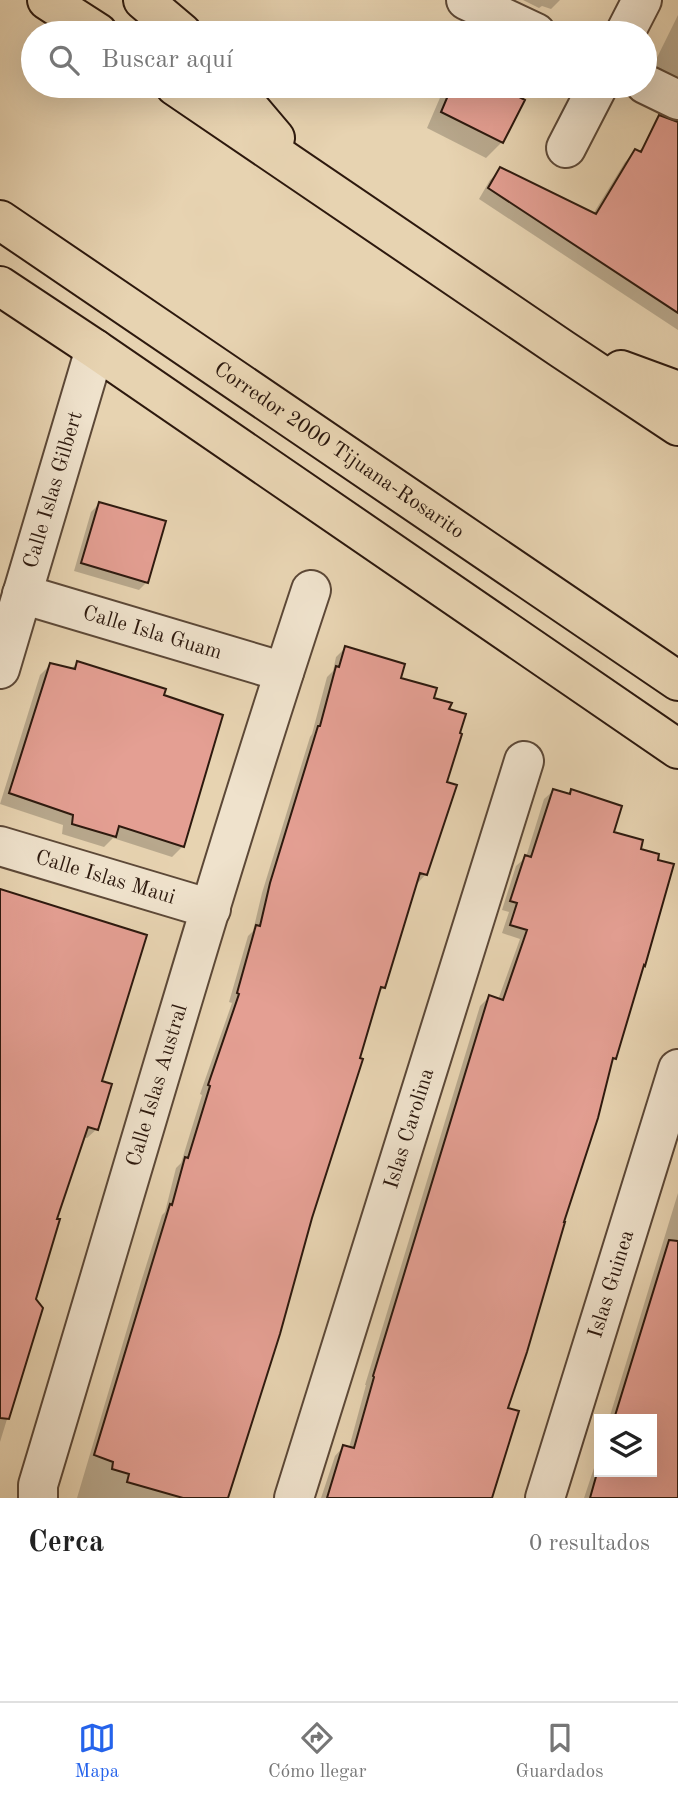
<!DOCTYPE html>
<html lang="es">
<head>
<meta charset="utf-8">
<style>
	body { margin:0; font-family:"Old Standard TT",serif; background:#f2f2f2; color:#222 }
	.controls { position:absolute; right:21px; bottom:21px; display:grid; overflow:hidden; border-radius:0px; box-shadow:0 7px 28px #0002 }
	.controls button { width:63px; height:63px; display:grid; place-items:center; padding:0; border:0; border-bottom:2px solid #e0e0e0; background:#fff; color:#222; font:35px sans-serif }
	.list { margin:0; padding:0; list-style:none }
	h2 { display:flex; justify-content:space-between; align-items:center; height:91px; margin:0; padding:0 28px; font-size:30px }
	h2 small { font-size:23px; font-weight:400; color:#767676 }
	.icon { flex:none; width:38px; height:38px; fill:none; stroke:currentColor; stroke-width:2; stroke-linecap:round; stroke-linejoin:round }
	.map { position:relative; flex:none; width:678px; height:1498px; overflow:hidden }
	.search { position:absolute; background:#fff; box-shadow:0 7px 28px #0002; left:21px; right:21px; top:21px; height:77px; display:flex; align-items:center; gap:18px; box-sizing:border-box; padding:0 24px; border-radius:38px; color:#767676; font-size:26px }
	.sheet { height:203px; background:#fff }
	nav { display:flex; justify-content:space-around; align-items:center; box-sizing:border-box; height:98px; border-top:2px solid #e0e0e0; background:#fff; font-size:19px; color:#767676 }
	nav a { display:grid; justify-items:center; gap:4px }
	nav .on { color:#2563eb }
	.map>svg:first-child { display:block }
	.shadow { fill:#0003 }
	.building { fill:#e49f93; stroke:#2d190e; stroke-width:2 }
	.lines { fill:none; stroke-linecap:round; stroke-linejoin:round }
	.street-casing { stroke:#5c4837; stroke-width:42 }
	.highway-casing { stroke:#2d190e; stroke-width:42 }
	.street { stroke:#efe2cc; stroke-width:38 }
	.highway { stroke:#e7d3b1; stroke-width:38 }
	.labels { text-anchor:middle; dominant-baseline:central; stroke-width:5; stroke-linejoin:round; paint-order:stroke }
	.street-label { font-size:21px; fill:#2d190e; stroke:#efe2cc }
</style>
</head>
<body>
<div class="map">
<svg width="678" height="1498" viewBox="0 0 678 1498">
	<rect width="100%" height="100%" fill="#e7d3b1"/>
	<filter id="stains"><feTurbulence type="fractalNoise" baseFrequency=".00286" numOctaves="4"/><feColorMatrix values="0 0 0 0 .2 0 0 0 0 .09 0 0 0 0 .02 0 0 0 .5 -.17"/></filter>
	<radialGradient id="worn" r=".72"><stop offset=".6" stop-color="#630" stop-opacity="0"/><stop offset="1" stop-color="#630" stop-opacity=".3"/></radialGradient>
	<path class="shadow" d="M523,0H560L551,9L542,6L539,8Z
		M678,15V99L645,82Z
		M445,86H520L518,90L526,94L502,142L486,158L427,128Z
		M646,144L678,161V330L479,199L490,180L501,169L593,214L625,162L636,151L638,152Z
		M99,504L147,582L139,590L74,571L91,512Z
		M345,648L432,699L447,710L445,783L426,874L417,884L384,987L378,993L227,1498H77L141,1282L162,1215L165,1212L176,1168L181,1163L202,1095L200,1094L232,1003L229,1002L248,936L253,931L262,893L310,737L312,734L327,677L333,671L336,657Z
		M77,663L161,696L183,846L172,857L113,838L104,847L62,834L63,825L0,804L40,675L50,665L70,670Z
		M553,791L568,795L572,791L612,833L614,1058L611,1061L506,1409L490,1498H321L335,1456L343,1447L349,1448L366,1385H365L480,1006L489,997L498,1000L520,939L502,933L509,912L502,910L516,866L526,857L544,799Z
		M0,891L100,1082L97,1129L87,1138L82,1137L55,1220L34,1300L41,1308L0,1442Z
		M678,1193V1498H584L599,1453V1472H652V1419H609Z"/>
	<path class="building" d="M452,86H498L525,100L503,143L441,112Z
		M659,115L678,122V313L488,188L500,167L596,214L635,149L641,152Z
		M99,502L166,521L148,583L81,563Z
		M345,646L405,664L401,678L437,688L434,698L452,703L449,709L466,714L460,733L462,734L447,782L457,785L427,875L420,873L385,988L381,987L360,1058L363,1059L312,1218L280,1334L228,1498H183L127,1482L129,1474L112,1469L113,1462L94,1455L170,1204L172,1205L185,1157L188,1158L210,1086L208,1085L239,994L237,993L256,925L260,926L270,883L318,726H320L336,666L339,667Z
		M77,661L166,689L164,695L223,715L184,847L119,826L116,837L72,824L73,815L9,793L50,663L75,669Z
		M553,789L570,794L571,789L622,806L614,832L643,840L641,849L659,854L658,860L674,864L645,966L644,965L616,1059L613,1058L598,1118L564,1222H565L527,1352L508,1408L519,1411L492,1498H327L343,1445L354,1448L374,1377L373,1376L489,995L503,1000L527,930L510,925L517,903L510,901L525,855L531,857Z
		M0,889L147,935L102,1081L112,1084L98,1130L88,1127L57,1219H60L36,1299L43,1308L9,1419L0,1418Z
		M669,1240L678,1241V1498H590L599,1466V1472H652V1419H614Z"/>
	<g class="lines">
		<g class="street-casing">
			<g id="street">
				<path d="M466,0L536,33"/>
				<path d="M625,33L642,0"/>
				<path d="M645,84L678,100"/>
				<path d="M566,148L598,86"/>
				<path id="s1" d="M22,594L284,672"/>
				<path id="s2" d="M0,669L95,349"/>
				<path id="s3" d="M0,846L211,909"/>
				<path id="s4" d="M38,1498V1485C128,1187 213,886 311,590"/>
				<path id="s5" d="M294,1498L524,761"/>
				<path id="s6" d="M545,1498L678,1069"/>
			</g>
		</g>
		<g class="highway-casing">
			<g id="highway">
				<path d="M47,0L98,33"/>
				<path d="M143,0L182,33"/>
				<path d="M175,86L562,349L678,426"/>
				<path d="M231,86L275,138"/>
				<path id="s7" d="M0,220L678,681"/>
				<path d="M0,286L95,349L678,749"/>
				<path d="M621,370L678,391"/>
			</g>
		</g>
		<use href="#street" class="street"/>
		<use href="#highway" class="highway"/>
	</g>
	<g class="labels">
		<g class="street-label">
			<text stroke="none"><textPath href="#s7" startOffset="410">Corredor 2000 Tijuana-Rosarito</textPath></text>
			<text stroke="none"><textPath href="#s2" startOffset="187">Calle Islas Gilbert</textPath></text>
			<text stroke="none"><textPath href="#s1" startOffset="136">Calle Isla Guam</textPath></text>
			<text stroke="none"><textPath href="#s3" startOffset="110">Calle Islas Maui</textPath></text>
			<text stroke="none"><textPath href="#s4" startOffset="430">Calle Islas Austral</textPath></text>
			<text stroke="none"><textPath href="#s5" startOffset="387">Islas Carolina</textPath></text>
			<text stroke="none"><textPath href="#s6" startOffset="224">Islas Guinea</textPath></text>
		</g>
	</g>
	<rect width="100%" height="100%" filter="url(#stains)"/>
	<rect width="100%" height="100%" fill="url(#worn)"/>
</svg>
<div class="controls">
<button><svg class="icon" aria-label="layers" viewBox="0 0 24 24"><path d="M12 4l9 5-9 5-9-5zM3 14l9 5 9-5"/></svg></button>
</div>
<div class="search"><svg class="icon" aria-label="search" viewBox="0 0 24 24"><circle cx="10" cy="10" r="6"/><path d="M15 15l6 6"/></svg>Buscar aquí</div>
</div>
<section class="sheet">
<h2>Cerca<small>0 resultados</small></h2>
<ul class="list">
</ul>
</section>
<nav>
<a class="on"><svg class="icon" aria-label="map" viewBox="0 0 24 24"><path d="M3 6l6-2 6 2 6-2v14l-6 2-6-2-6 2zM9 4v14M15 6v14"/></svg>Mapa</a>
<a><svg class="icon" aria-label="directions" viewBox="0 0 24 24"><path d="M12 3l9 9-9 9-9-9zM9 14v-3h6M13 9l2 2-2 2"/></svg>Cómo llegar</a>
<a><svg class="icon" aria-label="saved" viewBox="0 0 24 24"><path d="M7 4h10v16l-5-4-5 4z"/></svg>Guardados</a>
</nav>
</body>
</html>
